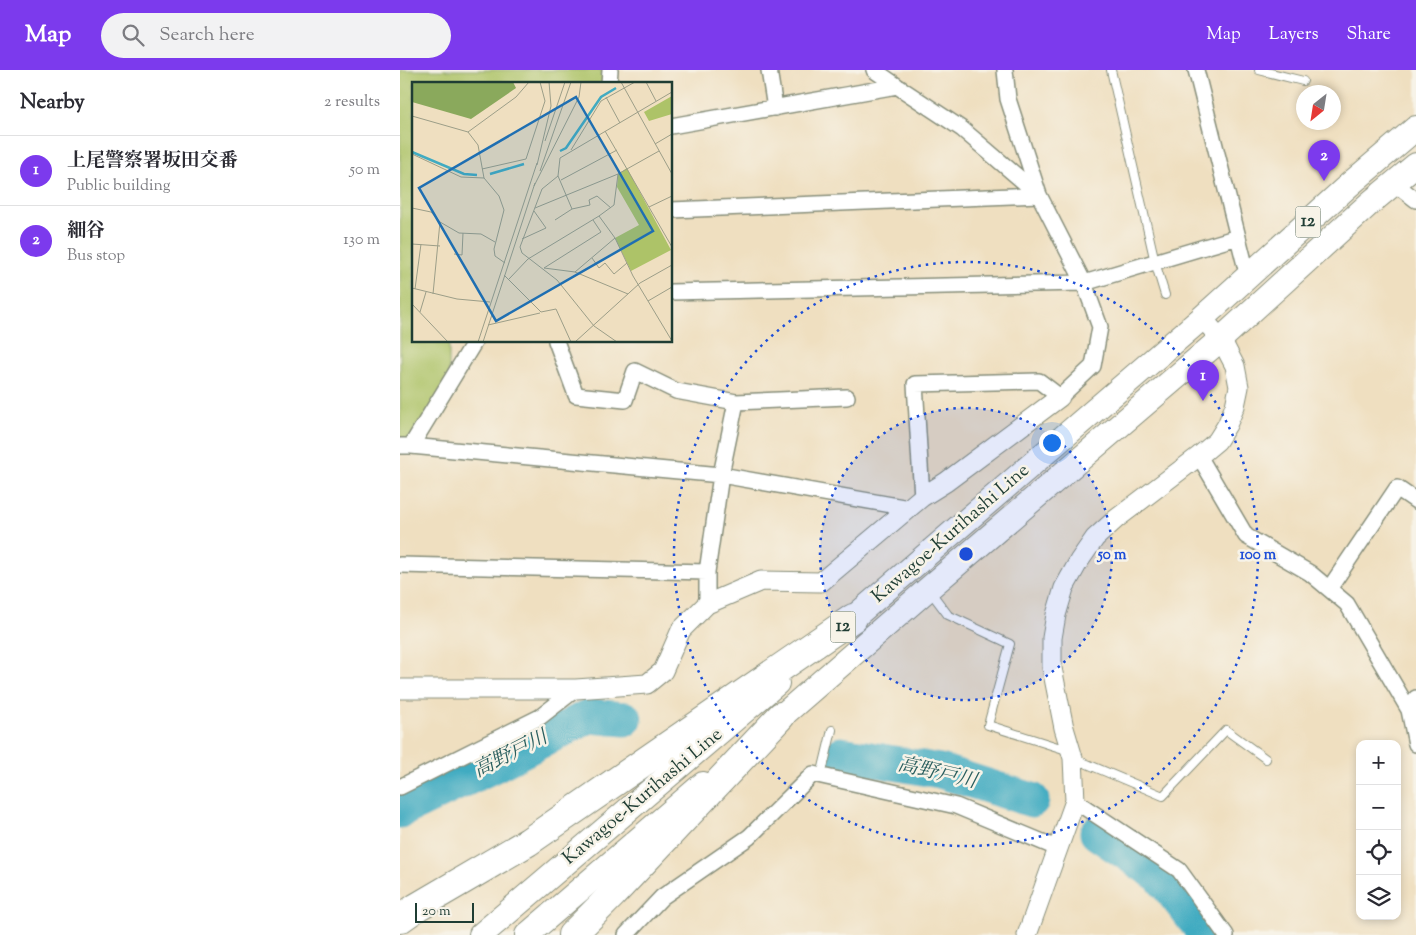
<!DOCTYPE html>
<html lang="en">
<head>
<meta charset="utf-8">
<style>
	body { margin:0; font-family:"Sorts Mill Goudy","Noto Serif JP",serif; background:#f2f2f3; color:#2b2b33 }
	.controls { position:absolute; right:15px; bottom:15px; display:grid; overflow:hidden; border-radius:10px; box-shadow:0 2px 8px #0003 }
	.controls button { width:45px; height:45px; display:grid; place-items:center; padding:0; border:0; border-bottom:1px solid #e1e1e2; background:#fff; color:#2b2b33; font:25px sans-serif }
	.compass { position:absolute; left:896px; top:15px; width:45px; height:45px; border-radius:50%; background:#fff; box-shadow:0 2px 8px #0003; rotate:210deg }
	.scale { position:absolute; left:15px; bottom:12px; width:59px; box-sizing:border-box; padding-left:5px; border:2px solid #1f3d34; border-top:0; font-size:14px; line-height:18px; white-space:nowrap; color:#1f3d34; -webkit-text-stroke:4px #f7f3e8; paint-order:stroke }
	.you { position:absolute; left:651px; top:372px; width:18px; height:18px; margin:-12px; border:4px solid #fff; border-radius:50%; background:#1a73e8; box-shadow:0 0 0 8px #1a73e833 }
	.badge { display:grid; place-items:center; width:32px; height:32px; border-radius:50%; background:#7c3aed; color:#fff; font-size:16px; font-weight:700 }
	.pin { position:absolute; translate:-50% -41px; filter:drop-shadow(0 1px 2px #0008) }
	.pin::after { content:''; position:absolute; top:26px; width:18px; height:15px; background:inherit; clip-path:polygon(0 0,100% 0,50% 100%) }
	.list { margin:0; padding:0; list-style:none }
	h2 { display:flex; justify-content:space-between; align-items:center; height:65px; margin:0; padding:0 20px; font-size:21px }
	h2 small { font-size:16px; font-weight:400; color:#7c7c81 }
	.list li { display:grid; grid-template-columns:32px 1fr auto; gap:15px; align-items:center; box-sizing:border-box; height:70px; padding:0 20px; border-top:1px solid #e1e1e2 }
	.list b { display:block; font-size:19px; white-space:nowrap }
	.list p { margin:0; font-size:16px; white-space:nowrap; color:#7c7c81 }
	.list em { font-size:16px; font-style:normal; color:#7c7c81 }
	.icon { flex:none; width:28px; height:28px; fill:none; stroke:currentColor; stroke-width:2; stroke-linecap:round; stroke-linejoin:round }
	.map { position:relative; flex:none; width:1016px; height:865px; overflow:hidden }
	header { display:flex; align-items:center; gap:30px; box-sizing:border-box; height:70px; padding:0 25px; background:#7c3aed; color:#fff }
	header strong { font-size:24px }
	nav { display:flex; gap:28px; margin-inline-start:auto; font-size:18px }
	.search { width:350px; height:45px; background:#f2f2f3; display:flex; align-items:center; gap:12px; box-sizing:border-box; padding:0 18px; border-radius:28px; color:#7c7c81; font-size:19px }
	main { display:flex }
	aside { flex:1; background:#fff }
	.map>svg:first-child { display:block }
	.green { fill:#adc368; stroke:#66804e }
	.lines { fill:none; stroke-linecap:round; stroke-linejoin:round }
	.river { stroke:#41abc1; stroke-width:35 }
	.service-casing { stroke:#878e7a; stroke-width:10 }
	.minor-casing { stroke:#878e7a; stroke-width:18 }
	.tertiary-casing { stroke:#878e7a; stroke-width:21 }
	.primary-casing { stroke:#878e7a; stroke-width:26 }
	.motorway-casing { stroke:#878e7a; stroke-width:30 }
	.service { stroke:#fff; stroke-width:8 }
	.minor { stroke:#fff; stroke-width:15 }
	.tertiary { stroke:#fff; stroke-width:19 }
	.primary { stroke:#fff; stroke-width:24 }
	.motorway { stroke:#fff; stroke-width:28 }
	.ring { fill:none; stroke:#1d4ed8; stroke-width:2.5; stroke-dasharray:2.5 5 }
	.labels { text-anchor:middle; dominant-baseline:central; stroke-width:5; stroke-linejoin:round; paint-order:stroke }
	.shield { fill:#f7f3e8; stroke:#60746a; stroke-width:1 }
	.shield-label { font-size:18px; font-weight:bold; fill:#1f3d34 }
	.street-label { font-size:19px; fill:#1f3d34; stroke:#f7f3e8 }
	.water-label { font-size:20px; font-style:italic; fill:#295e5e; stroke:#f7f3e8 }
	.inset-river { fill:none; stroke:#41abc1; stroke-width:2.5 }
	.inset-road { fill:none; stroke:#9c9e88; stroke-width:1 }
	.view { fill:#1f6fb2; fill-opacity:0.15; stroke:#1f6fb2; stroke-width:2.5 }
	.inset-edge { fill:none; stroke:#1f3d34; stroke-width:2.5 }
	.centre { fill:#1d4ed8; stroke:#f7f3e8; stroke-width:2.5 }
	.ring-label { font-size:15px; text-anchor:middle; font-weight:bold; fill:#1d4ed8; stroke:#f7f3e8; stroke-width:5; stroke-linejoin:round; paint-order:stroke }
</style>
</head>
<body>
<header>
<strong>Map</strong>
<div class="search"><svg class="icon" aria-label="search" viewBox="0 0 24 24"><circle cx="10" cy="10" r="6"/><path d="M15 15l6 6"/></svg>Search here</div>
<nav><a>Map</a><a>Layers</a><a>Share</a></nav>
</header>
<main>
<aside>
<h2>Nearby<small>2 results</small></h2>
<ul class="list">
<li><span class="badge">1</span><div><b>上尾警察署坂田交番</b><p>Public building</p></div><em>50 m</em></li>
<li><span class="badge">2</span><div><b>細谷</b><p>Bus stop</p></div><em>130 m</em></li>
</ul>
</aside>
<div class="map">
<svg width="1016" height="865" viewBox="0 0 1016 865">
	<rect width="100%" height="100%" fill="#f7f3e8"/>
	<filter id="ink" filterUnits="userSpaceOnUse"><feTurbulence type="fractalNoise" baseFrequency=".02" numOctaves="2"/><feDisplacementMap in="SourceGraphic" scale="10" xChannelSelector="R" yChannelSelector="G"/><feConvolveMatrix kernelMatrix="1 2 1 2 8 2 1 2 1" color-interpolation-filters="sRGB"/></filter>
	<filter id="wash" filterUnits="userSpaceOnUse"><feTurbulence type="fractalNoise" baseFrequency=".0096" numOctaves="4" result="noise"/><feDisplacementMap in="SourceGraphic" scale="20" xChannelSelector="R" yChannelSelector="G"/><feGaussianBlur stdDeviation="1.12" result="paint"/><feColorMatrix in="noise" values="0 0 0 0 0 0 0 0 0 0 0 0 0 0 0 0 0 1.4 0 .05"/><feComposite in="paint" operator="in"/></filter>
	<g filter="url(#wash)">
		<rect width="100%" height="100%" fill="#efdfc0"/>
		<path class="green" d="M0,0H210L209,14H14V271H49V313L11,376H0Z"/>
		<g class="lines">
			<path class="river" d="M441,684L540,701L632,730
				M0,741L95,695L189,646L225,649
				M697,763L760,806L806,865"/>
		</g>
	</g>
	<g filter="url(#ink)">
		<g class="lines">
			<g class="service-casing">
				<path id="service" d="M711,0L755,192L765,225
					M859,0L903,11
					M530,521L548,545L610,574L588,655L670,681
					M673,688L763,726L826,660L866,689
					M421,706L432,660"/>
			</g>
			<g class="minor-casing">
				<path id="minor" d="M369,0L375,38
					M474,0L497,16
					M796,0L848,207
					M209,14L210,0
					M271,56L497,16L562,59L639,125
					M994,113L1016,130
					M271,140L639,125
					M271,222L684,213L838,167
					M156,271L176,325L225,330L235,301L276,321L336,332L321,405L307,502V534
					M336,332L447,327
					M0,376H11L321,405L509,438
					M11,376L75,271
					M799,386L846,466L910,503L947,534L1009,640
					M522,427L515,314L639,311L660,327L693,296L700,257L684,213L639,125L608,29L605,0
					M0,495L307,502
					M929,519L997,418L1016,431
					M1016,628L1009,640L1016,674
					M0,717L140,647L176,619
					M675,731L779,800L826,865
					M226,865L262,827L349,767L413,704L556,736L657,778"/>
			</g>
			<g class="tertiary-casing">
				<path id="tertiary" d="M0,619H176L247,614L263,601L281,560L307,534L361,511L421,512L522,427L546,412L660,327
					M627,865L675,731L673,688L664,658L652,598V568L656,545L664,518L679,491L695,468L716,449L799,386L817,371L827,355L835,336L839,317L835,296L821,269L802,248"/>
			</g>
			<g class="primary-casing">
				<path id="primary" d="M438,561L802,248L949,115L1016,58
					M368,658L528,519L821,269L969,134L1016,95
					M81,865L377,613
					M127,865L303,714"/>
			</g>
			<g class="motorway-casing">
				<path id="motorway" d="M0,849L17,837L128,772L453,548
					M172,865L213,824L381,646"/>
			</g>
			<use href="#service" class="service"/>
			<use href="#minor" class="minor"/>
			<use href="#tertiary" class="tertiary"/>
			<use href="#primary" class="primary"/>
			<use href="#motorway" class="motorway"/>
		</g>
	</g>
	<circle cx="566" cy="484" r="146" fill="#1d4ed8" fill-opacity=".12"/>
	<g class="ring">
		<circle cx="566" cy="484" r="146"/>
		<circle cx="566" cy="484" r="292"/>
	</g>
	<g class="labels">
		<g class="shield">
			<rect x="895.5" y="136.5" width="25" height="31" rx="4"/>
			<rect x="430.5" y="541.5" width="25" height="31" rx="4"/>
		</g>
		<g class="shield-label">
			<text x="908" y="152">12</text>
			<text x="443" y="557">12</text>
		</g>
		<g class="street-label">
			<text transform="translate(551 464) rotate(-41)">Kawagoe-Kurihashi Line</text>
			<text transform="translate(243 727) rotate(-40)">Kawagoe-Kurihashi Line</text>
		</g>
		<g class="water-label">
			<text transform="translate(111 685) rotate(-27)">高野戸川</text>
			<text transform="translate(537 704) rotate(13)">高野戸川</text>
		</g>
	</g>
	<g transform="translate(12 12)">
		<rect width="260" height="260" fill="#efdfc0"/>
		<path d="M260,14V32L237,39L232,30ZM215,86L259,168L219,189L203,156L227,143L205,105L206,92Z" fill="#adc368"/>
		<path d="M0,0H101L104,6L59,37L0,20Z" fill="#8aa95c"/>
		<path class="inset-river" d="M148,69L154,66L189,15L204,6M0,70L52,92L65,93M78,92L112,82"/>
		<path class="inset-road" d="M209,0L260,92M234,0L244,19M194,15L208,41M0,34L56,50L66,63L72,96L87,114L92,128L82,167L83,174L93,181M193,49L260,165M56,50L104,15L117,0M133,59L153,0M243,62L260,52M159,68L189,19L223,0M0,72L49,95L72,96M125,83L139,24L137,0M70,87L114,77L133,19L128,0M128,89L159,0M206,92L202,123L187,134L203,156L221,194L260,259M146,94L160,127L178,123L177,118L185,114L199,126M149,98L205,68M122,104L167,15L169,0M237,125L260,114M0,126L19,130L28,140L21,212M123,126L206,92L247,69M143,138L160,127M28,140L47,151L69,152L83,160M110,157L134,146L122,129M0,162L28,164M42,172L50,173L51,151M180,176L187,186L193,181L202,192L215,181M132,186L163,190L203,156M132,186L189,150L181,138M163,190L216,212M92,193L129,230L144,227L159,260M97,197L116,177L187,134M0,206L45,217L78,220M3,207L9,162M236,219L260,205M0,222L36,260M8,230L14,210M76,243L128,231M66,260L125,81M71,260L123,101M163,260L228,201L260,183M205,260L182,244L145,198L110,171L108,165L130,107L146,94L148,76L260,10"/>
		<path class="view" d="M164,15L241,149L84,239L7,106Z"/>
		<rect width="260" height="260" class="inset-edge"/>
	</g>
	<circle cx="566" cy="484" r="8" class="centre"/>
	<g class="ring-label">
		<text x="712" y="489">50 m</text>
		<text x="858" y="489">100 m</text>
	</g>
</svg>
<div class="controls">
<button>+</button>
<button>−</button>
<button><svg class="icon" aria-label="locate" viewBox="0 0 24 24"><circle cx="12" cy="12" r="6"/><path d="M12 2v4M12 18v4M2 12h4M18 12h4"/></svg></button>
<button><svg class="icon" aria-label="layers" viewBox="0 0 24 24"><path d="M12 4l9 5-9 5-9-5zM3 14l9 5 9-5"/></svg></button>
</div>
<svg class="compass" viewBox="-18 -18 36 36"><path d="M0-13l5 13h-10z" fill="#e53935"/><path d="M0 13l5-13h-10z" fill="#7c7c81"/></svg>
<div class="scale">20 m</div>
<div class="you"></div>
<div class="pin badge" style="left:803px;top:331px">1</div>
<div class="pin badge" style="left:924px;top:111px">2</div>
</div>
</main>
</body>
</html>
